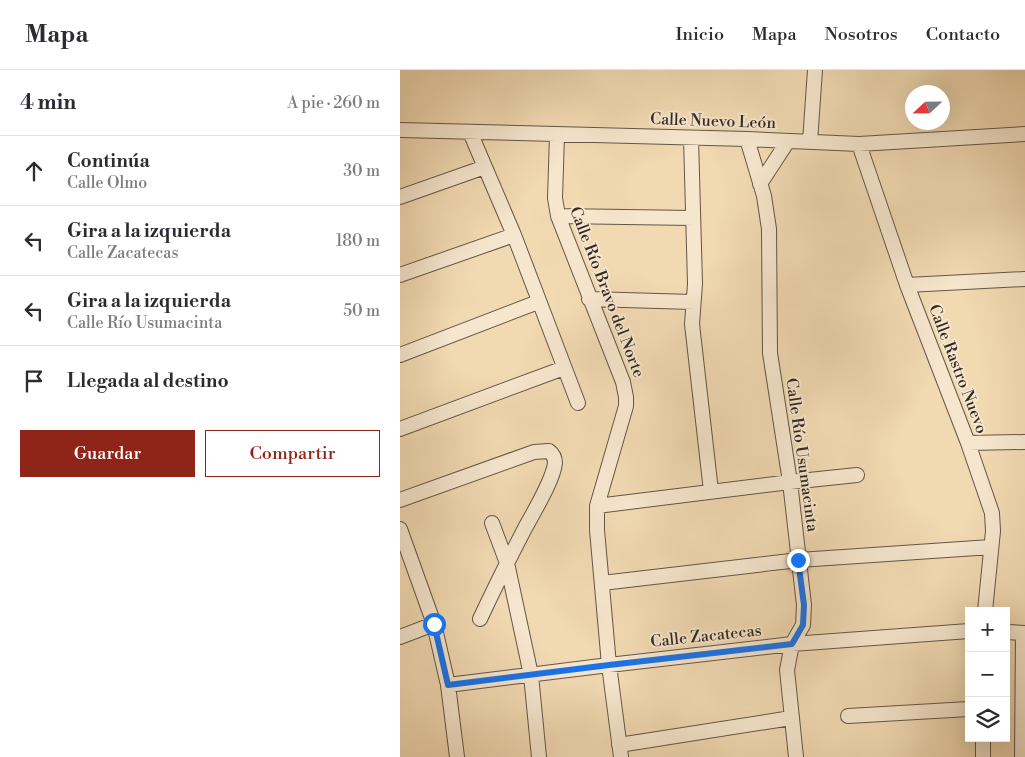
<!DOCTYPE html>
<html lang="es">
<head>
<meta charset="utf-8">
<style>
	body { margin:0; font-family:"Libre Bodoni",serif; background:#f7f7f7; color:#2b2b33 }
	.controls { position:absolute; right:15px; bottom:15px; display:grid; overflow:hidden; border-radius:0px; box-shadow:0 5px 20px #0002 }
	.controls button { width:45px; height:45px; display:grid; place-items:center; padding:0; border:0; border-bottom:1px solid #e1e1e2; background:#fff; color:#2b2b33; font:25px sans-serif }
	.compass { position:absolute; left:505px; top:15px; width:45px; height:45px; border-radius:50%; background:#fff; box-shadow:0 5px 20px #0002; rotate:248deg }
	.stop { position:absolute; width:15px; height:15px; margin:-11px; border:4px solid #1a73e8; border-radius:50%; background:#fff }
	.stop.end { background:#1a73e8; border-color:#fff; box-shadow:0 1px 5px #0008 }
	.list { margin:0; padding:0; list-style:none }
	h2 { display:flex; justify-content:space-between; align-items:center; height:65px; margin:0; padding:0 20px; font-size:21px }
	h2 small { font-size:16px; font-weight:400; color:#7c7c81 }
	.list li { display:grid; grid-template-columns:32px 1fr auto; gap:15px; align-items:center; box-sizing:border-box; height:70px; padding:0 20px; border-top:1px solid #e1e1e2 }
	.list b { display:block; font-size:19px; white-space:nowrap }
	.list p { margin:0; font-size:16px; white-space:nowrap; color:#7c7c81 }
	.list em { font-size:16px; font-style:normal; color:#7c7c81 }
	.actions { display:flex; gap:10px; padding:15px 20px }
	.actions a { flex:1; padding:11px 0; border:1px solid #8f2418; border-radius:0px; text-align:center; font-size:18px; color:#8f2418 }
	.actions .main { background:#8f2418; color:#fff }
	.icon { flex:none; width:28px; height:28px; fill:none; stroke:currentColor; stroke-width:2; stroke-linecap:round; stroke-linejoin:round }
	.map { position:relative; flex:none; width:625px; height:687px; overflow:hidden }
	header { display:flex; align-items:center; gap:30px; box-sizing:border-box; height:70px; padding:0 25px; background:#fff; border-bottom:1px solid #e1e1e2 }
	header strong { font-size:24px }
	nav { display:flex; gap:28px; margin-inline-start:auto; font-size:18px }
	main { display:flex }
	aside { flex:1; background:#fff }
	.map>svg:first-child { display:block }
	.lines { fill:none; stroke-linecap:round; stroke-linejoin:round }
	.minor-casing { stroke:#645647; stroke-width:16 }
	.minor { stroke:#f6e6cd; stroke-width:14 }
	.route { stroke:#1a73e8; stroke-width:6 }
	.labels { text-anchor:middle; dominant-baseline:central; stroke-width:4; stroke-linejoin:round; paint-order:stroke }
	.street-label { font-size:16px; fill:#352a23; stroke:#f6e6cd }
</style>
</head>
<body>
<header>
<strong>Mapa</strong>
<nav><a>Inicio</a><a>Mapa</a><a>Nosotros</a><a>Contacto</a></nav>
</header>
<main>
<aside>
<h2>4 min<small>A pie · 260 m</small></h2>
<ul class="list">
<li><svg class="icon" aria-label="ahead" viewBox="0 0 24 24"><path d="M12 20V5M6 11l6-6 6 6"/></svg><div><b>Continúa</b><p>Calle Olmo</p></div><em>30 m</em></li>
<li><svg class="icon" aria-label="left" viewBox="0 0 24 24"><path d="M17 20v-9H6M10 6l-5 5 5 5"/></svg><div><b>Gira a la izquierda</b><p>Calle Zacatecas</p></div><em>180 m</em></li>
<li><svg class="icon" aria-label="left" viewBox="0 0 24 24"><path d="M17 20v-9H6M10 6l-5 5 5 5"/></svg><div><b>Gira a la izquierda</b><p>Calle Río Usumacinta</p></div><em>50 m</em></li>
<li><svg class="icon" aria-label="arrive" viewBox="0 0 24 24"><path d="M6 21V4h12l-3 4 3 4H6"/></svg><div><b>Llegada al destino</b></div></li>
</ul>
<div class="actions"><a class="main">Guardar</a><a>Compartir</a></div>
</aside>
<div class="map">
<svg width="625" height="687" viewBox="0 0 625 687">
	<rect width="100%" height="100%" fill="#f1d9b2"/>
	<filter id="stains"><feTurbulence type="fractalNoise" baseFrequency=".004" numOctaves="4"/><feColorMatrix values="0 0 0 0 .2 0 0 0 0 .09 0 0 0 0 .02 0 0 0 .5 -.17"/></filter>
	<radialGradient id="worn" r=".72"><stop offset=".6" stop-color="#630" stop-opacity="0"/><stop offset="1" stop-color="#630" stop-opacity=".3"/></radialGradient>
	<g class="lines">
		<g class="minor-casing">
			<path id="minor" d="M0,60L347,69L459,74L625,64
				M70,62L114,165L178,333
				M157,65L155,128L158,146L223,312L226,327V336L197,436V460L209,595L221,687
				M291,68L295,214L292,254L311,421
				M347,69L364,126L369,159L370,283L390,412L404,535L403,555L392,574L387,600L396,687
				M410,72L415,0
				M459,74L507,215L568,373L592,443L593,461L585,541
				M360,114L388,71
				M0,127L85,97
				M158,146L293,148
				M0,205L114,165
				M507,215L625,209
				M189,229L293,232
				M0,285L138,232
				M0,359L164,298
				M568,373L625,372
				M0,430L134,382L149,381C153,384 155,387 155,393C153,411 133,443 124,460C109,489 94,519 80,549
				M197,436L390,412L457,405
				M92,453L107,493L131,605L139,687
				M0,459L34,554L48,615L57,687
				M202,513L399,490L591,477
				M606,562L625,563
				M0,567L34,554
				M48,615L209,595L392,574L569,561
				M448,646L569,639
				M219,675L391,648
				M583,687V668
				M622,687L623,563"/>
		</g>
		<use href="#minor" class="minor"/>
	</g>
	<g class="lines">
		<path class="route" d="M34,554L48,615L209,595L392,574L403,555L404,535L398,490"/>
	</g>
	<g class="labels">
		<g class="street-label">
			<text transform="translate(313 51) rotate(2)">Calle Nuevo León</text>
			<text transform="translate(207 222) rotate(69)">Calle Río Bravo del Norte</text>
			<text transform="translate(558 299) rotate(69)">Calle Rastro Nuevo</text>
			<text transform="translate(402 385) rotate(82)">Calle Río Usumacinta</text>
			<text transform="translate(306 566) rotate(-6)">Calle Zacatecas</text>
		</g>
	</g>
	<rect width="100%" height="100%" filter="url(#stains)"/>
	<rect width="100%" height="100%" fill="url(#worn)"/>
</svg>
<div class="controls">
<button>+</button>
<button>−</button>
<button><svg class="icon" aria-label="layers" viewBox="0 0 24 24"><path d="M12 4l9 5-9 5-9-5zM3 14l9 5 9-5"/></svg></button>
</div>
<svg class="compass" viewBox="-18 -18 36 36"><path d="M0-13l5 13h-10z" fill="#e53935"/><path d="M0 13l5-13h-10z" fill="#7c7c81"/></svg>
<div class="stop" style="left:34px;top:554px"></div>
<div class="stop end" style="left:398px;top:490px"></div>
</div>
</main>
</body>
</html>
